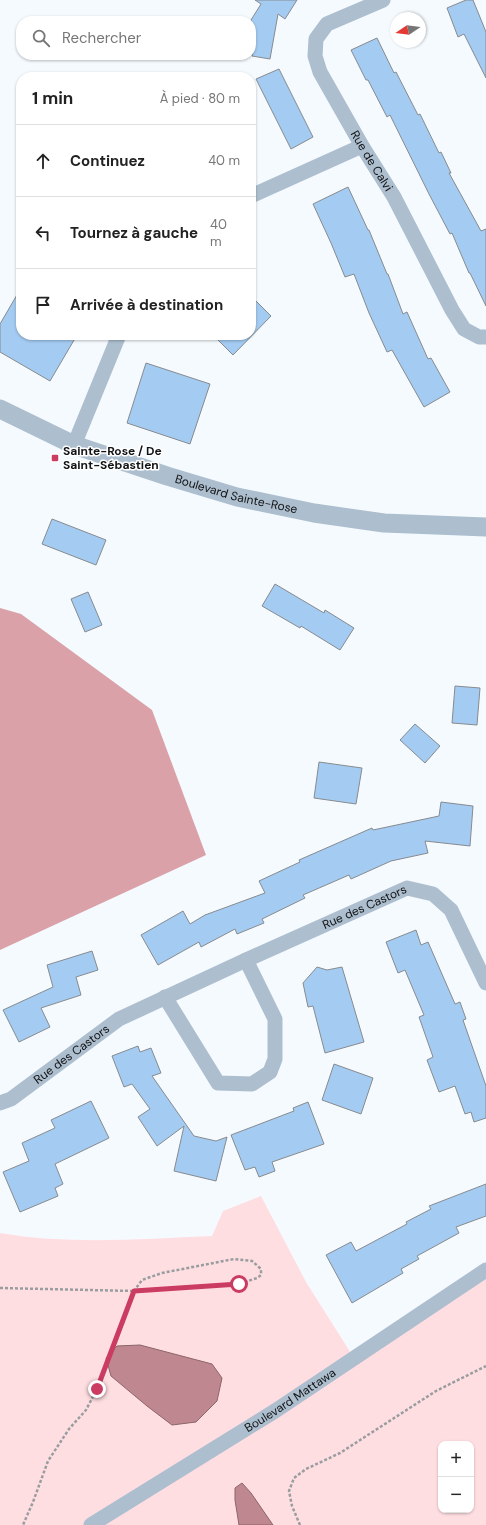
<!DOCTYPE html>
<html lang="fr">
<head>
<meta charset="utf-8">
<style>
	body { margin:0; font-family:"DM Sans",sans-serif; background:#f6f6f6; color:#222 }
	.controls { position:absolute; right:12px; bottom:12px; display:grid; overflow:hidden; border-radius:8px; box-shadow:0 1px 3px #0004 }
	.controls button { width:36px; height:36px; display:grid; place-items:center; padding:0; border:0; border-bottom:1px solid #e0e0e0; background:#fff; color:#222; font:20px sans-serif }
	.compass { position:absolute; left:390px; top:12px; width:36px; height:36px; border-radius:50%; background:#fff; box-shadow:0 1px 3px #0004; rotate:257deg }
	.stop { position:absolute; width:12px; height:12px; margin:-9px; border:3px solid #cb3c62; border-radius:50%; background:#fff }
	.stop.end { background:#cb3c62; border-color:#fff; box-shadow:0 1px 4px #0008 }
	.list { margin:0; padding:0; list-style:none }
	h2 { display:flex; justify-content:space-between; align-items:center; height:52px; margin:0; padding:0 16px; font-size:17px }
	h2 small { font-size:13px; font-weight:400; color:#767676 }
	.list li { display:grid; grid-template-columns:26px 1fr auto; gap:12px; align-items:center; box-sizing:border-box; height:72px; padding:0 16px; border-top:1px solid #e0e0e0 }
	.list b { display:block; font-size:15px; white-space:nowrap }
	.list em { font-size:13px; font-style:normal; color:#767676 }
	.icon { flex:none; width:22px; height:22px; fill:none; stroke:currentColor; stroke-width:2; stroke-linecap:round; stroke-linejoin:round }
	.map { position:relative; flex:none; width:486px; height:1525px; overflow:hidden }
	.search { position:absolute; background:#fff; box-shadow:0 1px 3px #0004; left:16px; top:16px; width:240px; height:44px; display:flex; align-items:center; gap:10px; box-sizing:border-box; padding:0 14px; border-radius:16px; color:#767676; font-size:15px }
	.panel { position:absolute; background:#fff; box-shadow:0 1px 3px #0004; left:16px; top:72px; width:240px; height:268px; border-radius:16px }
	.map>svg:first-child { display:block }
	.green { fill:#ffdee2; fill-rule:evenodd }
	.forest { fill:#daa1a9 }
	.water { fill:#bf8890; stroke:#8b656b }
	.building { fill:#a4cbf1; stroke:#878b8f }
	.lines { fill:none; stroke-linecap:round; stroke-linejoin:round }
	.path { stroke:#999da0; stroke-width:2.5; stroke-dasharray:3 2; stroke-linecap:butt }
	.minor { stroke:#adbecf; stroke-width:15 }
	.tertiary { stroke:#adbecf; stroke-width:19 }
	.route { stroke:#cb3c62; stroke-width:5 }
	.poi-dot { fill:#cb3c62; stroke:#fff; stroke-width:1.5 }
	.labels { text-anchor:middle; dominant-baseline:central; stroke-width:3; stroke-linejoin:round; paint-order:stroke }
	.street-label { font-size:12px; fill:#111314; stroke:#fff }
	.poi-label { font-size:12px; font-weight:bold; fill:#111314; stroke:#fff; text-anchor:start }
</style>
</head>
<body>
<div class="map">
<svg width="486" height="1525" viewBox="0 0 486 1525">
	<rect width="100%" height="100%" fill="#f5fafe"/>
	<path class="green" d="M261,1196L306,1282L354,1358L486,1270V1525H0V1233C70,1245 141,1239 212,1236L223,1211ZM441,1444H471V1510H441Z"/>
	<path class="forest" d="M0,608L21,614L152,710L206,855L0,950Z"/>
	<path class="water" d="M140,1345L212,1364L222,1378L217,1401L196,1422L172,1425L147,1406L111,1376L106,1358L117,1346Z
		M242,1483L251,1493L273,1525H239L235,1500V1488Z"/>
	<path class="building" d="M255,0H297L285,19L278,14L270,59L252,56L254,46H251V20L261,4Z
		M466,0H473L486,32V78L464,34L458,37L447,8Z
		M377,38L394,73L396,72L418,115L420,114L439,153L441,152L451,173H449L481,231L486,229V306L470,273H469L452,233L450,234L429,194L390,115L387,117L368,80H366L351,50Z
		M279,69L313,137L291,149L256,79Z
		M348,187L368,230H369L387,274H388L403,314L407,312L428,359L431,358L450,392L424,407L392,350L387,352L369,313L354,274L345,277L331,243L313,204Z
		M21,288V335H77L50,381L0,352V324Z
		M251,296L271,316L233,355L213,335H251Z
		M146,363L210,384L190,444L127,423Z
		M52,519L106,540L96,565L42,544Z
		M275,584L324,613L325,610L354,628L340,650L301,626L300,628L262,606Z
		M88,592L102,625L85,632L71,599Z
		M455,686L480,688L477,725L452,723Z
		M415,724L440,746L425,763L400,740Z
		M319,762L362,768L356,804L314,798Z
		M441,802L473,806L470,846L425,841L428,853L391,861L351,879L349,875L303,895L305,898L262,919L264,923L237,934L235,929L201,947L199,942L158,965L141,935L183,911L190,924L205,915L265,893L259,881L300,862L299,860L372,828L373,830L439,816Z
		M416,930L421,945L428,942L455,1004L460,1002L466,1019L463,1020L486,1086V1118L474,1122L471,1112L465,1114L455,1086L439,1092L427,1060L433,1057L419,1017L424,1015L405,970L398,973L386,942Z
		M92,951L98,970L76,977L81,995L41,1008L50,1027L19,1042L3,1010L53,987L47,965Z
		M317,967L327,970L342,967L364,1042L325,1053L313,1006L308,1007L303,983Z
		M138,1046L140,1052L151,1048L161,1073L152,1076L194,1136L216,1141L227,1137L216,1181L174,1171L184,1126L157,1146L138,1117L150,1109L132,1084L124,1087L112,1056Z
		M334,1064L373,1078L361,1114L322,1100Z
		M91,1101L109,1138L55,1164L63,1184L55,1188L58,1196L20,1212L3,1172L29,1161L22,1143L55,1128L51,1120Z
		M308,1102L324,1144L272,1162L275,1171L259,1177L255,1167L245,1170L231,1135L294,1111L293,1108Z
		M486,1184V1216L456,1227L459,1233L417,1256L419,1259L401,1269L403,1273L352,1303L326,1255L351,1242L356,1251L407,1224L406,1222L431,1209L429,1206Z"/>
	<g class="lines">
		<path class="path" d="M0,1288L134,1291L239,1284L257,1278L261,1275V1269L252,1261L234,1259L162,1273L142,1280L134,1291L97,1389L86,1410L69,1429L48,1461L33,1502L23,1525
			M300,1525L292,1506L289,1491L294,1478L306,1469L340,1453L436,1391L486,1366"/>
		<g class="minor">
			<path id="s1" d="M383,0L327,24L316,39L315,56L320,72L362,146L394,197L452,310L464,329L479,337H486"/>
			<path d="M251,196L362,146"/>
			<path d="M74,445L119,335"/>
			<path d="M165,997L218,1083L252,1084L270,1072L275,1059V1019L246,960"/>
			<path id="s2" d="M0,1103L11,1099L119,1019L246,960L407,888L433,894L451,910L486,983"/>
			<path id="s3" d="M91,1525L275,1411L486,1270"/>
		</g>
		<path class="tertiary" id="s4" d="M0,409L74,445L167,476L237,497L314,513L384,523L486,527"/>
	</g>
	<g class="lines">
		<path class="route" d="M97,1389L134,1291L239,1284"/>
	</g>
	<rect class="poi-dot" x="51" y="454" width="8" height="8" rx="2"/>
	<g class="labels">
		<g class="street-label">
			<text stroke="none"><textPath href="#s1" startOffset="216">Rue de Calvi</textPath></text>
			<text stroke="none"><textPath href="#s4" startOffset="252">Boulevard Sainte-Rose</textPath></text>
			<text stroke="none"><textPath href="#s2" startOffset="416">Rue des Castors</textPath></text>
			<text stroke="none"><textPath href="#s2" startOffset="87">Rue des Castors</textPath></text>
			<text stroke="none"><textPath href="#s3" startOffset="235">Boulevard Mattawa</textPath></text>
		</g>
		<g class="poi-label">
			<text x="63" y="451">Sainte-Rose / De<tspan x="63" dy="14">Saint-Sébastien</tspan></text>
		</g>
	</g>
</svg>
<div class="controls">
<button>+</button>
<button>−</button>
</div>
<svg class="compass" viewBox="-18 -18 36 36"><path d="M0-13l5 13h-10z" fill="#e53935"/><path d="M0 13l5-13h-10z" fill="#767676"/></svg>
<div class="stop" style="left:239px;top:1284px"></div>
<div class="stop end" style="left:97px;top:1389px"></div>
<div class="search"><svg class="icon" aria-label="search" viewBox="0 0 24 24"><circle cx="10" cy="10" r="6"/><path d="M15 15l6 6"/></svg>Rechercher</div>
<section class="panel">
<h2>1 min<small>À pied · 80 m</small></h2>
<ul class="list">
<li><svg class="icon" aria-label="ahead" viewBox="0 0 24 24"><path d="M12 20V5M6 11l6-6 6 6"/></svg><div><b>Continuez</b></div><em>40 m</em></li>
<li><svg class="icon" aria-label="left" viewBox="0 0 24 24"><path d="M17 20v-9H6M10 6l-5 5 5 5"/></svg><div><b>Tournez à gauche</b></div><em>40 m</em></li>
<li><svg class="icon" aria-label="arrive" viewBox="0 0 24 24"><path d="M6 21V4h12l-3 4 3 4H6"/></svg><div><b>Arrivée à destination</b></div></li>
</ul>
</section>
</div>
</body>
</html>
